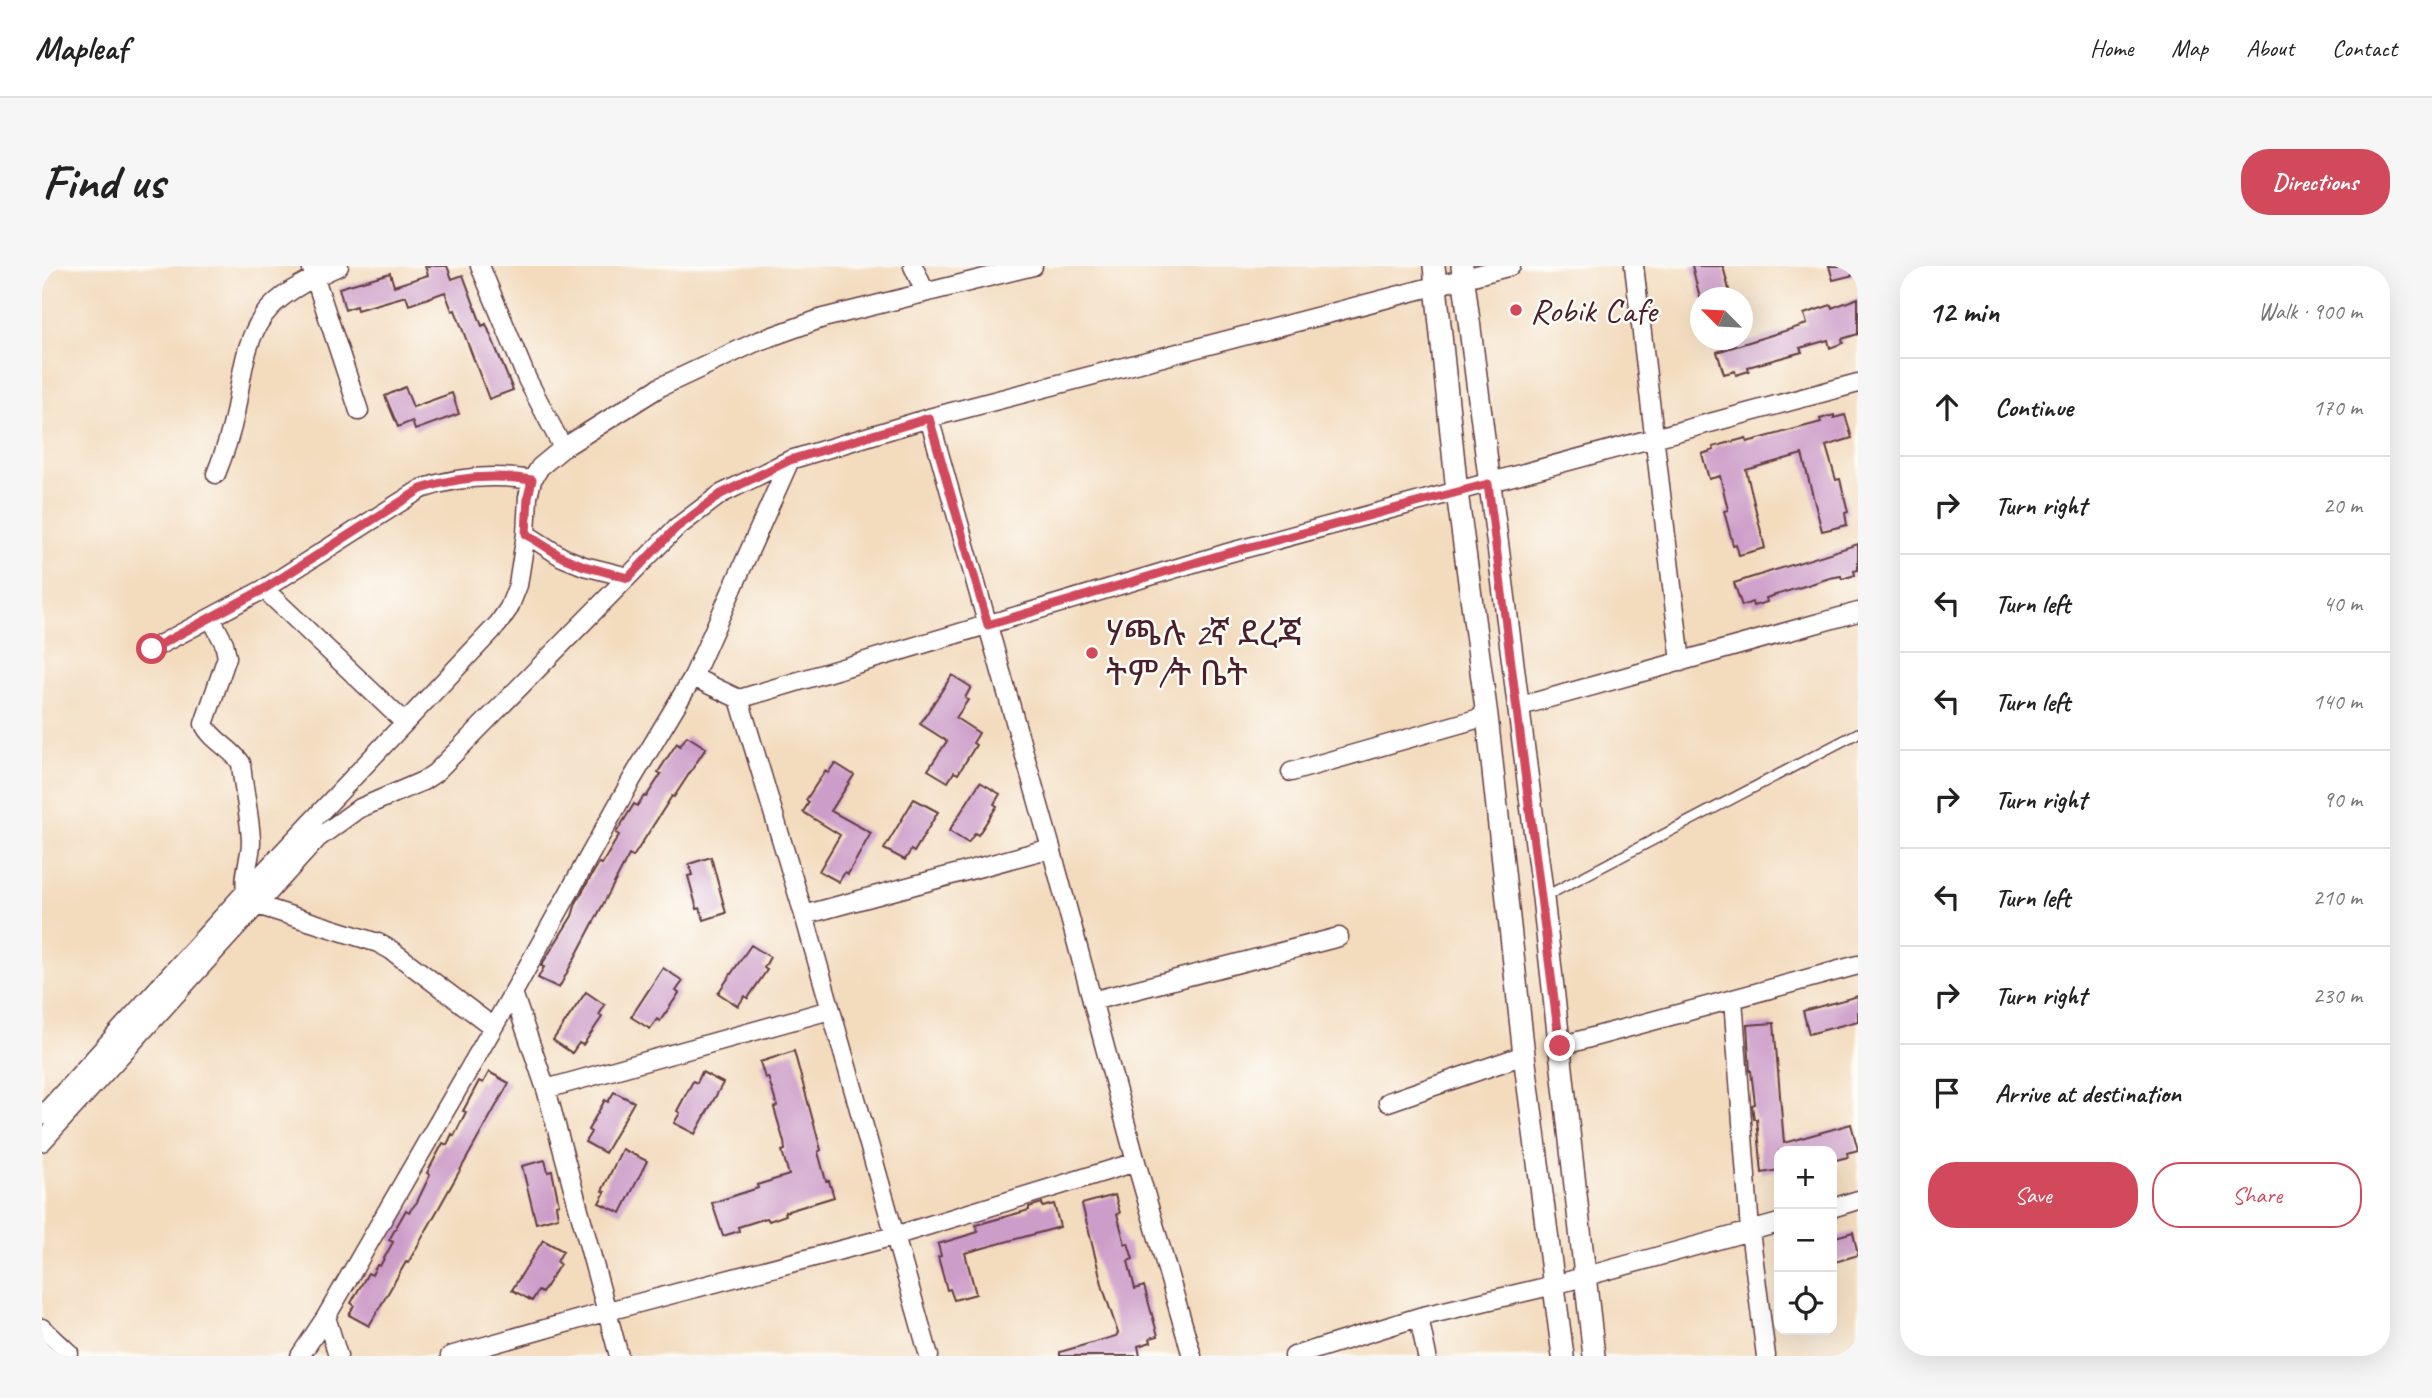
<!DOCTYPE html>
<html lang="en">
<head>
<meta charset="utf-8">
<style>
	body { margin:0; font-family:Caveat,"Noto Sans Ethiopic",sans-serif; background:#f6f6f6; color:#222 }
	.controls { position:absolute; right:21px; bottom:21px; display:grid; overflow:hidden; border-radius:14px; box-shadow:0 7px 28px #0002 }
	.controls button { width:63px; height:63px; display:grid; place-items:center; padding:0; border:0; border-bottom:2px solid #e0e0e0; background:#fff; color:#222; font:35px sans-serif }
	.compass { position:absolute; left:1648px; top:21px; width:63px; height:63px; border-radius:50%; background:#fff; box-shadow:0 7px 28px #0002; rotate:294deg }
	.stop { position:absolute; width:21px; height:21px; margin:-16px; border:5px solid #d1495b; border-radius:50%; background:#fff }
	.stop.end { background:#d1495b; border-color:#fff; box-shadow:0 2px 7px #0008 }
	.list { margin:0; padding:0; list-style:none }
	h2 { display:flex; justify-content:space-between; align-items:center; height:91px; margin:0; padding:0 28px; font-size:30px }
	h2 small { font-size:23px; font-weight:400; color:#767676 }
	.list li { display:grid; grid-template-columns:46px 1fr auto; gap:21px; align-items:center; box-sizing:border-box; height:98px; padding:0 28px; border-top:2px solid #e0e0e0 }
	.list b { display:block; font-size:26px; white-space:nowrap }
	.list em { font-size:23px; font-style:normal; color:#767676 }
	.actions { display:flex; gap:14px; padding:21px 28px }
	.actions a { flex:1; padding:16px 0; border:2px solid #d1495b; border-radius:28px; text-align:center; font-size:24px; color:#d1495b }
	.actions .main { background:#d1495b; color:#fff }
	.icon { flex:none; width:38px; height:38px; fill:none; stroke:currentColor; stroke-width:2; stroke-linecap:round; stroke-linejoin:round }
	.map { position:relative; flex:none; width:1816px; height:1090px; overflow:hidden; border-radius:28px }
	header { display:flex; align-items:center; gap:42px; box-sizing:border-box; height:98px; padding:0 35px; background:#fff; border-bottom:2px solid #e0e0e0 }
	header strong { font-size:33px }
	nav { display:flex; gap:38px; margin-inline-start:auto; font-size:24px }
	.intro { display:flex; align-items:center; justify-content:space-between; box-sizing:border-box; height:168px; padding:0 42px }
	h1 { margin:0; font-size:49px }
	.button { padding:18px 32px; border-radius:28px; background:#d1495b; color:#fff; font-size:24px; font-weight:700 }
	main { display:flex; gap:42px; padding:0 42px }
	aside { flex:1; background:#fff; border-radius:28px; box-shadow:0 7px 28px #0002 }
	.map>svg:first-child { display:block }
	.building { fill:#cd9dc9 }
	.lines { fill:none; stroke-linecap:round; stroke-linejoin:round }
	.service-casing { stroke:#633b41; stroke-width:12 }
	.minor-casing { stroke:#633b41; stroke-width:21 }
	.tertiary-casing { stroke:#633b41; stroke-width:24 }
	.service { stroke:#fff; stroke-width:9 }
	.minor { stroke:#fff; stroke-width:18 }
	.tertiary { stroke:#fff; stroke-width:21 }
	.route { stroke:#d1495b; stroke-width:9 }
	.poi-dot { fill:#d1495b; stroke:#fdfcf7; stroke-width:2.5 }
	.labels { text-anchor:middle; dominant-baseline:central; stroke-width:5; stroke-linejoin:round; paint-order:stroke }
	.poi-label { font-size:35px; fill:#4a1f2b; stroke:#fdfcf7; text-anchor:start }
</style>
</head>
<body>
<header>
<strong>Mapleaf</strong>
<nav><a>Home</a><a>Map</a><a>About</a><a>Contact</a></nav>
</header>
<div class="intro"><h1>Find us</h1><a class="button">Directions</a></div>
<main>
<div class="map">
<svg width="1816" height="1090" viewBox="0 0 1816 1090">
	<rect width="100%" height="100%" fill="#fdfcf7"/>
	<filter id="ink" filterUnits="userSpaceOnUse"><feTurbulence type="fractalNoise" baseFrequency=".0143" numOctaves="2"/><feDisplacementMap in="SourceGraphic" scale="14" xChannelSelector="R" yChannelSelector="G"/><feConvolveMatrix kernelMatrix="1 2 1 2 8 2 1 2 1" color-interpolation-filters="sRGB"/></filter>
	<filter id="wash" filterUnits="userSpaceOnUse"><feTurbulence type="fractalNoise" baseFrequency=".00686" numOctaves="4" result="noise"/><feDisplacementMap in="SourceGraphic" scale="28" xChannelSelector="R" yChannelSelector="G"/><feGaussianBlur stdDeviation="1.57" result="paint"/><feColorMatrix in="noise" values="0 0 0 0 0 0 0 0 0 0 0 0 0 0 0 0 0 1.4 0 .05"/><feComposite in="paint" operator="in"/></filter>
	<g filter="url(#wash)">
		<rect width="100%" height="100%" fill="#f3dbbe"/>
		<g id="blocks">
			<path class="building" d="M383,0H405L410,13L421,9L440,60L444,58L471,124L447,133L413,44L410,45L403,26L367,39L364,30L315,44L314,40L303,44L297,22L348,7L352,20L386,9Z
				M1650,0H1681L1689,32H1658Z
				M1787,0H1816V8L1791,14Z
				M1816,32V68L1800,73L1801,77L1788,82L1786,74L1758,82L1760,86L1706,101L1707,105L1694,109L1693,105L1682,108L1675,86L1765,58L1762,48L1789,39L1790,42Z
				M363,121L371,141L410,127L417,148L373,164L370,155L356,161L343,130Z
				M1792,149V152L1803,149L1810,172L1784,180L1794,214L1798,213L1806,246L1803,247L1805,259L1780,265L1760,188L1704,204L1723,282L1697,289L1694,278L1691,279L1682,245L1686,244L1678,210L1667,213L1660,188L1672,184L1671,181L1704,172L1705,176L1779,156L1778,153Z
				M1816,278V304L1812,305L1813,309L1800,313L1799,310L1788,312L1724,332L1725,336L1711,340L1710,336L1700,340L1692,317Z
				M910,409L929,421L923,432L926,434L914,452L937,467L931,477L934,479L916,508L912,506L906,516L886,504L905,475L878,458Z
				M645,470L664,482L632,531L630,530L591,591L587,589L517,722L496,712L502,701L499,700L530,650L534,637L551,607L557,597L560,598L577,569L574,567L592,538L595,540L602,530L604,531L619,508L616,506L635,477L638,480Z
				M793,497L812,509L789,545L829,567L806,608L803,606L797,616L777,605L798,569L761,546L767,536L764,534L783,505L786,507Z
				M938,516L958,528L952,538L955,540L936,569L933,567L926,577L907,565Z
				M872,533L896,546L872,586L869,584L863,594L842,583Z
				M669,591L684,647L662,654L658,642L655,643L646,610L650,609L647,598Z
				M709,679L728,691L722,702L725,704L706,732L703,730L696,740L676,727Z
				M621,702L641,715L634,725L637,727L618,755L615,753L608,763L589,751Z
				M544,726L563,739L557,749L560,751L541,779L537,777L530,787L511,774Z
				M1816,730V755L1767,768L1761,745Z
				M1732,757L1742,877L1809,858L1816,884L1805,887L1806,891L1790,895V885H1737V904L1720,907L1715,853H1712L1710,839L1713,838L1709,805H1708L1705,759Z
				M752,785L779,884L776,886L784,915H787L792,931L743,946L744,949L727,955L725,952L696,961L697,965L681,970L670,937L716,922L715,919L747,909L740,885L743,884L742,876L732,842L735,840L726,811L723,812L718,796Z
				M447,806L467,817L366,997L364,996L327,1060L307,1049L312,1039L309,1037L326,1007L330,1009L335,999L338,1000L351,976L347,974L364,944L367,946L375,936L388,909L385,907L401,877L405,879L410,868L412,870L424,846L421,845L437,815L441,817Z
				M660,806L681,817L653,868L632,857L638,847L635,845L651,815L655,817Z
				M572,826L592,836L563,887L543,876L549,866L546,864L563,834L566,836Z
				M580,883L605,895L579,947L557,937L563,926L560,925Z
				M503,894L506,906L510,905L517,938L514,939L516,951L494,957L480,900Z
				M1073,929L1078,947L1075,948L1083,978L1086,977L1091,993L1086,995L1093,1023L1102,1020L1116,1070L1108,1072L1109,1076L1096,1080L1098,1090H1018V1086L1074,1070L1076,1067L1061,1022L1040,938Z
				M1000,937L1001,941L1012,938L1018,961L923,987L934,1028L912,1034L908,1023L905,1024L896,991L899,990L896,978L936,966L934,959L987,944V941Z
				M1811,966L1816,989L1790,997V972Z
				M501,974L521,985L515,996L518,998L500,1027L496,1025L490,1035L470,1024Z"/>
		</g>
	</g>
	<g filter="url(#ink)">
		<use href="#blocks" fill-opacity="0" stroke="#633b41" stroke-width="2"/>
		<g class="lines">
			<g class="service-casing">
				<path id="service" d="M1502,631L1816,467"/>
			</g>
			<g class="minor-casing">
				<path id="minor" d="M269,0L317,145
					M438,0L485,113L521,182
					M871,0L883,26
					M1592,0L1639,396
					M887,152L1009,582
					M174,208C182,188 189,168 193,147C200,112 202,69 228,42C246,23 273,11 297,0
					M484,268L520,291L542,300L586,311
					M222,323L362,456
					M169,352L182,377L185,391L162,458C169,474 189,482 199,497C201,523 208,549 209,575C209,593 201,607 204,625
					M110,383L222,323L379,223C416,210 451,208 490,214
					M651,411L748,194
					M1475,441L1816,346
					M1249,506L1445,450
					M215,639L336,677L349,684L451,761
					M471,727L504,823
					M1691,733L1708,965L1724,1090
					M1050,735L1297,671
					M1518,780L1816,699
					M1346,836L1482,789
					M0,850L204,625L456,358L467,342L476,319L484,268L486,231L490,214L498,201L521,182L618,121L714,76L781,52L991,0
					M0,876L276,572L316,543L381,515L393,507L634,262L679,228L748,194L887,152L1469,0
					M1094,896L1150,1090
					M1790,942L1816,934
					M284,1051L296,1090
					M1377,1051L1385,1090
					M0,1062L27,1087
					M258,1090L284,1051L471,727L590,513L651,411L697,433
					M408,1090L566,1045L852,970L1094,896L1009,582L762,649
					M577,1090L504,823L788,744
					M887,1090L762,649L697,433L1182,288L1816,117
					M1252,1090L1377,1051L1512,1019L1737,957"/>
			</g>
			<g class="tertiary-casing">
				<path id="tertiary" d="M1392,0L1415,226L1445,450L1482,789L1521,1090
					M1420,0L1501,632L1552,1090"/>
			</g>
			<use href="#service" class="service"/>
			<use href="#minor" class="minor"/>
			<use href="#tertiary" class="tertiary"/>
		</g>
	</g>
	<g class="lines" filter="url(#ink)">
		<path class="route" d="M110,383L222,323L379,223C416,210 451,208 490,214L486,231L484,268L520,291L542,300L586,312L634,262L679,228L748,194L887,152L946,359L1182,288L1446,218L1518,780"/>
	</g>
	<g class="poi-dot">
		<circle cx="1474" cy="44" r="7"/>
		<circle cx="1050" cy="387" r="7"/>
	</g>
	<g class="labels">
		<g class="poi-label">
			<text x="1488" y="44">Robik Cafe</text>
			<text x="1064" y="367">ሃጫሉ 2ኛ ደረጃ<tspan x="1064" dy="40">ትም/ት ቤት</tspan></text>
		</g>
	</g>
</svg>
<div class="controls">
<button>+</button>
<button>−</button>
<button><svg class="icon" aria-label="locate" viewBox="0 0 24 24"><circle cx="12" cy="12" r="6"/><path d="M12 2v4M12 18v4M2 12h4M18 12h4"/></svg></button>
</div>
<svg class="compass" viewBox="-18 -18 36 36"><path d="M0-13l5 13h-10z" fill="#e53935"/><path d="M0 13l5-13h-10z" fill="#767676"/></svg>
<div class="stop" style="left:110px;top:383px"></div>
<div class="stop end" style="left:1518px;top:780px"></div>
</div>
<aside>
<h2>12 min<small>Walk · 900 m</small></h2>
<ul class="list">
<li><svg class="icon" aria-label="ahead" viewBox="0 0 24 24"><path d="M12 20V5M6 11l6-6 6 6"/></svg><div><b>Continue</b></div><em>170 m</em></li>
<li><svg class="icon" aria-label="right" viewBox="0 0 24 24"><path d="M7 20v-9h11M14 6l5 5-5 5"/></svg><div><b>Turn right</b></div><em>20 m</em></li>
<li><svg class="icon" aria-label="left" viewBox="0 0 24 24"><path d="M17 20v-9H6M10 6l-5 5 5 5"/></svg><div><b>Turn left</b></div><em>40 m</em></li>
<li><svg class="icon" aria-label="left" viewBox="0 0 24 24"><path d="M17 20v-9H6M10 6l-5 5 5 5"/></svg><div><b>Turn left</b></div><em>140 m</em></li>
<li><svg class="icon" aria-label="right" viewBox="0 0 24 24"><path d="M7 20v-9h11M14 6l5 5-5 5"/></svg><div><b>Turn right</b></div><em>90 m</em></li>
<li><svg class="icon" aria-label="left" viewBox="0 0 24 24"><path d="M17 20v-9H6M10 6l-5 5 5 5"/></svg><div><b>Turn left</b></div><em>210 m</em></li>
<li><svg class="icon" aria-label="right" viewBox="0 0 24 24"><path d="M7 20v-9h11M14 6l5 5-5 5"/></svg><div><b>Turn right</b></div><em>230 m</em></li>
<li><svg class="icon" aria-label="arrive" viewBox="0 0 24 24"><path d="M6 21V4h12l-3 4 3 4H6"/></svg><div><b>Arrive at destination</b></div></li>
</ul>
<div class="actions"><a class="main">Save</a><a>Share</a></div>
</aside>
</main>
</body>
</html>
